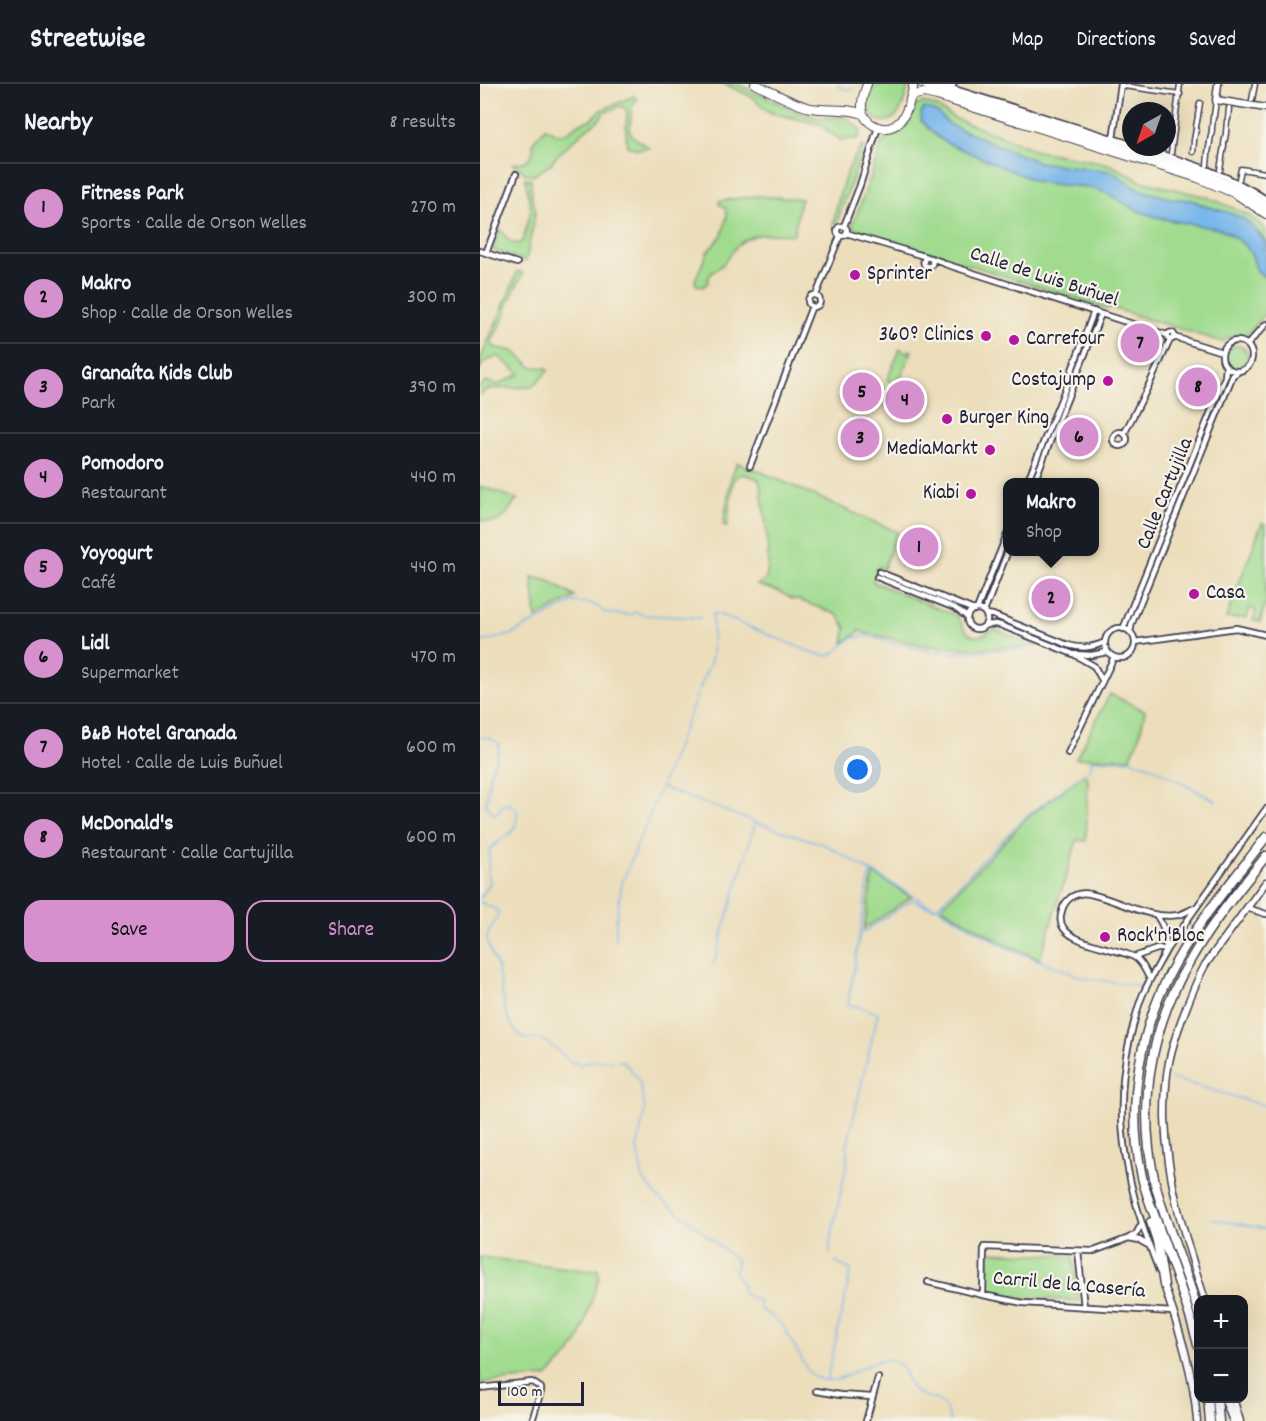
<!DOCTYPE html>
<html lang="en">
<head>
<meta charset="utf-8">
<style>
	body { margin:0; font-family:Dekko,sans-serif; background:#20242c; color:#f1f3f6 }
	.controls { position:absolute; right:18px; bottom:18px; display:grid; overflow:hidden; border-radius:12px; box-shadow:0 6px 24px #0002 }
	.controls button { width:54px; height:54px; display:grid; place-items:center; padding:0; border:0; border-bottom:2px solid #363941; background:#171b24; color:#f1f3f6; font:30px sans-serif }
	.compass { position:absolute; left:642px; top:18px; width:54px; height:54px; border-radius:50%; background:#171b24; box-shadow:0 6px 24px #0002; rotate:220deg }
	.scale { position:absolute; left:18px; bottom:15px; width:86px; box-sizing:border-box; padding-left:6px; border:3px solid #22223b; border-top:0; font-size:16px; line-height:21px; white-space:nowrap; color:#22223b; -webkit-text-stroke:4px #f7f3e8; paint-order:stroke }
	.you { position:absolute; left:378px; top:686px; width:21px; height:21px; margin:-15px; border:4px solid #fff; border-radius:50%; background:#1a73e8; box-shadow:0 0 0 9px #1a73e833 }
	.badge { display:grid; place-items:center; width:39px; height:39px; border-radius:50%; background:#d690ce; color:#111; font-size:20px; font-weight:700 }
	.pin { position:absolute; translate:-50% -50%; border:3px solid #fff; box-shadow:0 2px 6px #0006 }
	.popup { position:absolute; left:523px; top:394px; width:96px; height:78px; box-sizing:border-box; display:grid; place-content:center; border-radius:12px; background:#171b24; filter:drop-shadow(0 2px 4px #0005); font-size:20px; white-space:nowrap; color:#9ea1a6 }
	.popup b { font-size:22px; color:#f1f3f6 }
	.popup::after { content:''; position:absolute; left:50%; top:100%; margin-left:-12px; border:12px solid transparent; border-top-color:#171b24 }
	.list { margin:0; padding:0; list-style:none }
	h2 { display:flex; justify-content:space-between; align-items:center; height:78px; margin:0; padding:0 24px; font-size:26px }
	h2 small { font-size:20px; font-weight:400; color:#9ea1a6 }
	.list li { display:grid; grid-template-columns:39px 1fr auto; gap:18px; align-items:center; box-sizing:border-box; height:90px; padding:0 24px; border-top:2px solid #363941 }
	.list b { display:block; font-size:22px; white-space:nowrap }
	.list p { margin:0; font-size:20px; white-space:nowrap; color:#9ea1a6 }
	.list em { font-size:20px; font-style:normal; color:#9ea1a6 }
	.actions { display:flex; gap:12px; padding:18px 24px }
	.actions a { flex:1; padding:14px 0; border:2px solid #d690ce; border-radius:18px; text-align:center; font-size:21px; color:#d690ce }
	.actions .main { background:#d690ce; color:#111 }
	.map { position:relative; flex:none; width:786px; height:1337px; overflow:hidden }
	header { display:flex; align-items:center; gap:36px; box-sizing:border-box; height:84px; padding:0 30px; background:#171b24; border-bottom:2px solid #363941 }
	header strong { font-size:28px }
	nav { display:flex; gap:33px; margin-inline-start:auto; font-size:21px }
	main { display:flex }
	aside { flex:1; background:#171b24 }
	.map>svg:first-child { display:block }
	.green { fill:#a0db8f; stroke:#617e65; stroke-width:1.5 }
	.water { fill:#76b5ea; stroke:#4c6c92; stroke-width:1.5 }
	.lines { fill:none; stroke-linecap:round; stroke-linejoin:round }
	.stream { stroke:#76b5ea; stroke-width:1.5 }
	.pedestrian-casing { stroke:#403e4e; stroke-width:7 }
	.minor-casing { stroke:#403e4e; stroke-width:8 }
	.tertiary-casing { stroke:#403e4e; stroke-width:9 }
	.primary-casing { stroke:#403e4e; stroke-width:10 }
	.motorway-casing { stroke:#403e4e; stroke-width:11 }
	.pedestrian { stroke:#fff; stroke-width:4 }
	.minor { stroke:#fff; stroke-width:4.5 }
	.tertiary { stroke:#fff; stroke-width:6 }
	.primary { stroke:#fff; stroke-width:8 }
	.motorway { stroke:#fff; stroke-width:8 }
	.poi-dot { fill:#b5179e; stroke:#f7f3e8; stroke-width:2 }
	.labels { text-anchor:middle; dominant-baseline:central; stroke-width:4.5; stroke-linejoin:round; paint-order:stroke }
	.poi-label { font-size:21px; fill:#22223b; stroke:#f7f3e8; text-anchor:start }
	.street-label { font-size:21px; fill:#22223b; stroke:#f7f3e8 }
</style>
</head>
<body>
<header>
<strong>Streetwise</strong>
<nav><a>Map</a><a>Directions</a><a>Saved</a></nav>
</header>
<main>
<aside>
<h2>Nearby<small>8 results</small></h2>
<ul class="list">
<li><span class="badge">1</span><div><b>Fitness Park</b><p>Sports · Calle de Orson Welles</p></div><em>270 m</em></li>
<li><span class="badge">2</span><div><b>Makro</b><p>Shop · Calle de Orson Welles</p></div><em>300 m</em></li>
<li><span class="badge">3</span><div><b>Granaíta Kids Club</b><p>Park</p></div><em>390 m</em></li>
<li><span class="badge">4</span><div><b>Pomodoro</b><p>Restaurant</p></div><em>440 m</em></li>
<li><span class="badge">5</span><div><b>Yoyogurt</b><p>Café</p></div><em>440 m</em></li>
<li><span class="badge">6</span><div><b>Lidl</b><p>Supermarket</p></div><em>470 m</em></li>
<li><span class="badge">7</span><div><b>B&amp;B Hotel Granada</b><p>Hotel · Calle de Luis Buñuel</p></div><em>600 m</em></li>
<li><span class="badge">8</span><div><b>McDonald's</b><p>Restaurant · Calle Cartujilla</p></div><em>600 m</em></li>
</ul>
<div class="actions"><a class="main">Save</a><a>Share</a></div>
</aside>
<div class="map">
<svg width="786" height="1337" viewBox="0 0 786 1337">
	<rect width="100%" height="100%" fill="#f7f3e8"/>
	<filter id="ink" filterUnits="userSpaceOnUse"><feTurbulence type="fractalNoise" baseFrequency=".0167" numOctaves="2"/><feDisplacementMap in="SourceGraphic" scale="12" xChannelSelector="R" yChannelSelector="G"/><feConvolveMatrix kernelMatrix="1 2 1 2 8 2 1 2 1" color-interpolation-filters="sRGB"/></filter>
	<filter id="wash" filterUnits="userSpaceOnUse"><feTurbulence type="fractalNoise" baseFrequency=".008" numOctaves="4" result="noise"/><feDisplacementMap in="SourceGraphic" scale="24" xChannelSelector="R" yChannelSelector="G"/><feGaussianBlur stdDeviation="1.35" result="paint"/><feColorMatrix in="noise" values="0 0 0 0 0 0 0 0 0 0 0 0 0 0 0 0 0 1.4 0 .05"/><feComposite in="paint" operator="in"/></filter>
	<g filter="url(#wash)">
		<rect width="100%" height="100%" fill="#ecdebb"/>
		<path class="green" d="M244,0H257L318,28L330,32L341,34L366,33L380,46V51L377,55H368L360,57L359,54L348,48L342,41L292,29C284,26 282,21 276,16C267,9 254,5 244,0Z
			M394,0H428C427,9 423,24 417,31C407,42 390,38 388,23C387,16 391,7 394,0Z
			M154,12L157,15L152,22L150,46L152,52L169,64L158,65L147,62L146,44L147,29L145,24L140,22L124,29L119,36L104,47L77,72L70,81L53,92L46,90L33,80C49,78 54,74 53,58L65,44L76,50L86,49L99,40L112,35L121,26Z
			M443,18L457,23L474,34L539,59L556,67L616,77L631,81L661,97L727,113L753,124L768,131L780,140L786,147V159L782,152L747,128L725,122L712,116L693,115L663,107L647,99L639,92L612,85L558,78L470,41L458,29L442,27L441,30L454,50L460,55L555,97C574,102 595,100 615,105C630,108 643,120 657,126C682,137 712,140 739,145C751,150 764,157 771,170C777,181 772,185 786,194V229L766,252L748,254L742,258L629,223L628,225L373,144L372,142L388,101L402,59L409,52L417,50L427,41L436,22Z
			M382,62L384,63L357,138L353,141C358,114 365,84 382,62Z
			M45,94L51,96L52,116L56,125L46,177L13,166L20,145L30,158L38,160L43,156L51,126Z
			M276,112L322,115L319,121L314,151C295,150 274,147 259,160C253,166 249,173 244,179C235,189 231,184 227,200L222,203L216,201L215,196L228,167L242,151L247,132L246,124L239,120V117Z
			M37,187L43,189L27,221L25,231L12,257L13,263L33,267L52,283L67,284L68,287L52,303L8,305L0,311V302L6,297L17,301L40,290L18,272L4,278L0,285V276L32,202Z
			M746 273a11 11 0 1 1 22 0a11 11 0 1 1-22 0Z
			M420,265L428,269L429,266L432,267L418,299L422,301L421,303L407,296Z
			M257,379L279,387L417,448L404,484L398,483L393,498L477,532C483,540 486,554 499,552C504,551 509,547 514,545L556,562L491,565L447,562L384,549L379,546L377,550L363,559L366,544L358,531L319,516L312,515L300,508L277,501C281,499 282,499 285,496C293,482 283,417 280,399L277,394L262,390L255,394L253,400L247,442L243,441L251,394Z
			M0,402L37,415C25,431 23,443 0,436Z
			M782,439L786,440V518L780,538L773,536L776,526L770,524L767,534H746Z
			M52,493L70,497L95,513L56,534Z
			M630,610L665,627L659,654L650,674H596Z
			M604,690L608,694L606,757L597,756L560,875L524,860L461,823L548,733Z
			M393,789L431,813L384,845Z
			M509,1168L593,1172L599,1217L540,1213L508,1208Z
			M0,1173L111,1187L118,1185L119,1193L100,1254L89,1271L67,1293L0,1299Z"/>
		<path class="water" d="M444,24L450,25L458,29L470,41L558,78L630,87L639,92L655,104L663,107L693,115L712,116L725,122L747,128L762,134L773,142L786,159V194C772,185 777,181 771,170C764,157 751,150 739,145C712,140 682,137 657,126C643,120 630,108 615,105C595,100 575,102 555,97L467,59L454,50L441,37V30Z"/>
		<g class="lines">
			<path class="stream" d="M357,0L366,6L373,5
				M0,558L30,551L93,518L110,519L118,523L125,529L150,531L156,528L162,531L221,534
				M550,565L469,569L442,566L386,552L370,555L354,569L347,572L333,569L238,530H233L232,573L181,703L275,738L346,761L447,820L457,823L525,863L604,894L661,902
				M0,653L10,654L19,660L18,669L10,689L6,721L13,730L17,729L23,721L30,720L37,726C38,753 26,749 10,765L8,788L10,799L0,814
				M0,818L18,827C18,840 6,844 7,856C8,865 14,874 17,883C24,907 21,941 45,955C72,949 81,979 99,980C102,981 105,979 108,978C116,976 125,977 132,977
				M381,850L432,816L451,824L457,823L544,734L609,686L611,683V676H650L670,682L736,717
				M136,856V837L142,799L181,703
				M233,882L275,739
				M138,977H143L159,996L165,1025L157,1064L163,1095L179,1114L210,1137L257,1177L255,1189L262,1201L265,1211L278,1216L281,1226L293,1233L303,1242L328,1287C356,1317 389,1265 416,1278C428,1284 425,1302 437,1309C456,1318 463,1311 470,1337
				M690,994L786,1022
				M733,1135L786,1145
				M350,1170V1159L367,1079V1062L398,929L368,920L390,788
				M347,1296L371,1186L355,1178"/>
		</g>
	</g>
	<g filter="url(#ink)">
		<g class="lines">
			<g class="pedestrian-casing">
				<path id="pedestrian" d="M473,1L474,0
					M644,2L700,10
					M772,16L775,0
					M718,31L720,19
					M734,32L736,16
					M748,35L749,24
					M716,43L718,32
					M732,44L733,33
					M746,48L747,37
					M714,56L716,45
					M730,57L732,46
					M744,60L746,49
					M713,68L714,57
					M691,69L700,0
					M728,69L730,58
					M742,73L744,62
					M727,81L728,71
					M740,86L742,74
					M759,95L761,85L786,89"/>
			</g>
			<g class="minor-casing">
				<path id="minor" d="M458,0L651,60
					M633,55L641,0
					M659,63C704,77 747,89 786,115
					M357 147a5 5 0 1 1 10 0a5 5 0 1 1-10 0Z
					M364,142L380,101L398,43
					M366,149L447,173
					M0,167L37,179
					M6,169L36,90
					M443.5 178a4.5 4.5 0 1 1 9 0a4.5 4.5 0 1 1-9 0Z
					M451,174L462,178L465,180L687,251
					M336,211L360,152
					M328 217a6 6 0 1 1 12 0a6 6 0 1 1-12 0Z
					M687.5 252a3.5 3.5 0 1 1 7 0a3.5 3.5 0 1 1-7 0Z
					M694,253L742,268
					M742 272a15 15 0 1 1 30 0a15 15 0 1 1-30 0Z
					M767,261L786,240
					M633 355a7 7 0 1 1 14 0a7 7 0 1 1-14 0Z
					M644,350L668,303L690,256
					M270,382L332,222
					M547,398L582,313L614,227
					M554,398L621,230
					M399,488L494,526
					M397,493L475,524L487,533
					M487 535a10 10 0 1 1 20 0a10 10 0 1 1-20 0Z
					M497,525L528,448
					M504,528L528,467
					M506,530L513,531L588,561C602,565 612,564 625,558
					M506,541L516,540L523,542L593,570L612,571L627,568
					M625 559a15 15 0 1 1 30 0a15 15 0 1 1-30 0Z
					M643,545L745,293L746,283
					M650,548L652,539L751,296L753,291L758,288
					M655,558L756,544L786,551
					M595,571L614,582L622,596
					M588,669L634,573
					M767,824L786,830
					M654,873L677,865H687C685,860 686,856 685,851C684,843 681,838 677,832
					M670,895C665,887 663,878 654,873C637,863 575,860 581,831C582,825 584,819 589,815C594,810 603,808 610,810C639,816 669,836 698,831C704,830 709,826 715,824
					M649,1154L659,1156L668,1161
					M598,1167L604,1223
					M679,1187C649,1111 630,1036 650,954C654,939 657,924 663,910C670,894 679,880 687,865L786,725
					M448,1198L503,1211L543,1219L693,1228
					M503,1211L504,1163L614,1167L649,1154L656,1150L661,1141
					M0,1304L52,1298L61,1304V1307L52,1337
					M336,1307L360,1311L392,1313
					M386,1337L398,1294"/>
			</g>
			<g class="tertiary-casing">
				<path id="tertiary" d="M738,0L736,16L786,24
					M684,1201C699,1245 714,1290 717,1337
					M725,1216C705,1154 687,1099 685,1034C685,1017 685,1000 688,984C691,964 698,945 705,927C711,911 717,896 725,881L786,798
					M753,1314L760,1337"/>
			</g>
			<g class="primary-casing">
				<path id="primary" d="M275,0C293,8 312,20 331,24C349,27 366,23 383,30
					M387,0C385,7 381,15 382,23C382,40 405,51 418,39C427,31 430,16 433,4V0
					M443,0L719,88L762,107L786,122
					M431,12L444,9L457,12L718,94L756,110L786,130"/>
			</g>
			<g class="motorway-casing">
				<path id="motorway" d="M671,1138L677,1157L684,1201
					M718,1228C706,1184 686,1143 675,1099C657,1021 670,943 711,875C732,838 760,805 786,772
					M718,1261C708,1220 692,1181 678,1141C672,1125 666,1110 662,1093C646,1021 659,943 696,878C721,833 755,794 786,753
					M728,1314L730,1337
					M737,1314L739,1337
					M745,1314L754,1337"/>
			</g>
			<use href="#pedestrian" class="pedestrian"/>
			<use href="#minor" class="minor"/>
			<use href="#tertiary" class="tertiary"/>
			<use href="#primary" class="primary"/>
			<use href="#motorway" class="motorway"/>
		</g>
	</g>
	<g class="poi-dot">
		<circle cx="375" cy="191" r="6"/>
		<circle cx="506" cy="252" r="6"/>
		<circle cx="534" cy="256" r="6"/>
		<circle cx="628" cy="297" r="6"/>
		<circle cx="467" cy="335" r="6"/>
		<circle cx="510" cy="366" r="6"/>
		<circle cx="491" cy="410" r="6"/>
		<circle cx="714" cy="510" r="6"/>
		<circle cx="625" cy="853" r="6"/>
	</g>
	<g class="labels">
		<g class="poi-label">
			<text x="387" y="191">Sprinter</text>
			<text x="494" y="252" text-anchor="end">360º Clinics</text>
			<text x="546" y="256">Carrefour</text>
			<text x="616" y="297" text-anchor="end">Costajump</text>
			<text x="479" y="335">Burger King</text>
			<text x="498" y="366" text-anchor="end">MediaMarkt</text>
			<text x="479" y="410" text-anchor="end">Kiabi</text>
			<text x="726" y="510">Casa</text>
			<text x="637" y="853">Rock'n'Bloc</text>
		</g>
		<g class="street-label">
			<text transform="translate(564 194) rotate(18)">Calle de Luis Buñuel</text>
			<text transform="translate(686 410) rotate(-68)">Calle Cartujilla</text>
			<text transform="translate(589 1202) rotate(5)">Carril de la Casería</text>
		</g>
	</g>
</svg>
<div class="controls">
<button>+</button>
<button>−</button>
</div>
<svg class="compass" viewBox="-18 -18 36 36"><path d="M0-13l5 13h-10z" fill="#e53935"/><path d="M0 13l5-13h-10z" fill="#9ea1a6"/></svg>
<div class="scale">100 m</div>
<div class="you"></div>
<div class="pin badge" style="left:439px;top:463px">1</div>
<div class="pin badge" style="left:571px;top:514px">2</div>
<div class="popup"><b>Makro</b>Shop</div>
<div class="pin badge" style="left:380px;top:354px">3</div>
<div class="pin badge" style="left:425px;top:316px">4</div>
<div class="pin badge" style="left:382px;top:308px">5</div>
<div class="pin badge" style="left:599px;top:353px">6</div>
<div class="pin badge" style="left:660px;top:259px">7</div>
<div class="pin badge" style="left:718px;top:303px">8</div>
</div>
</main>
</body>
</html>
